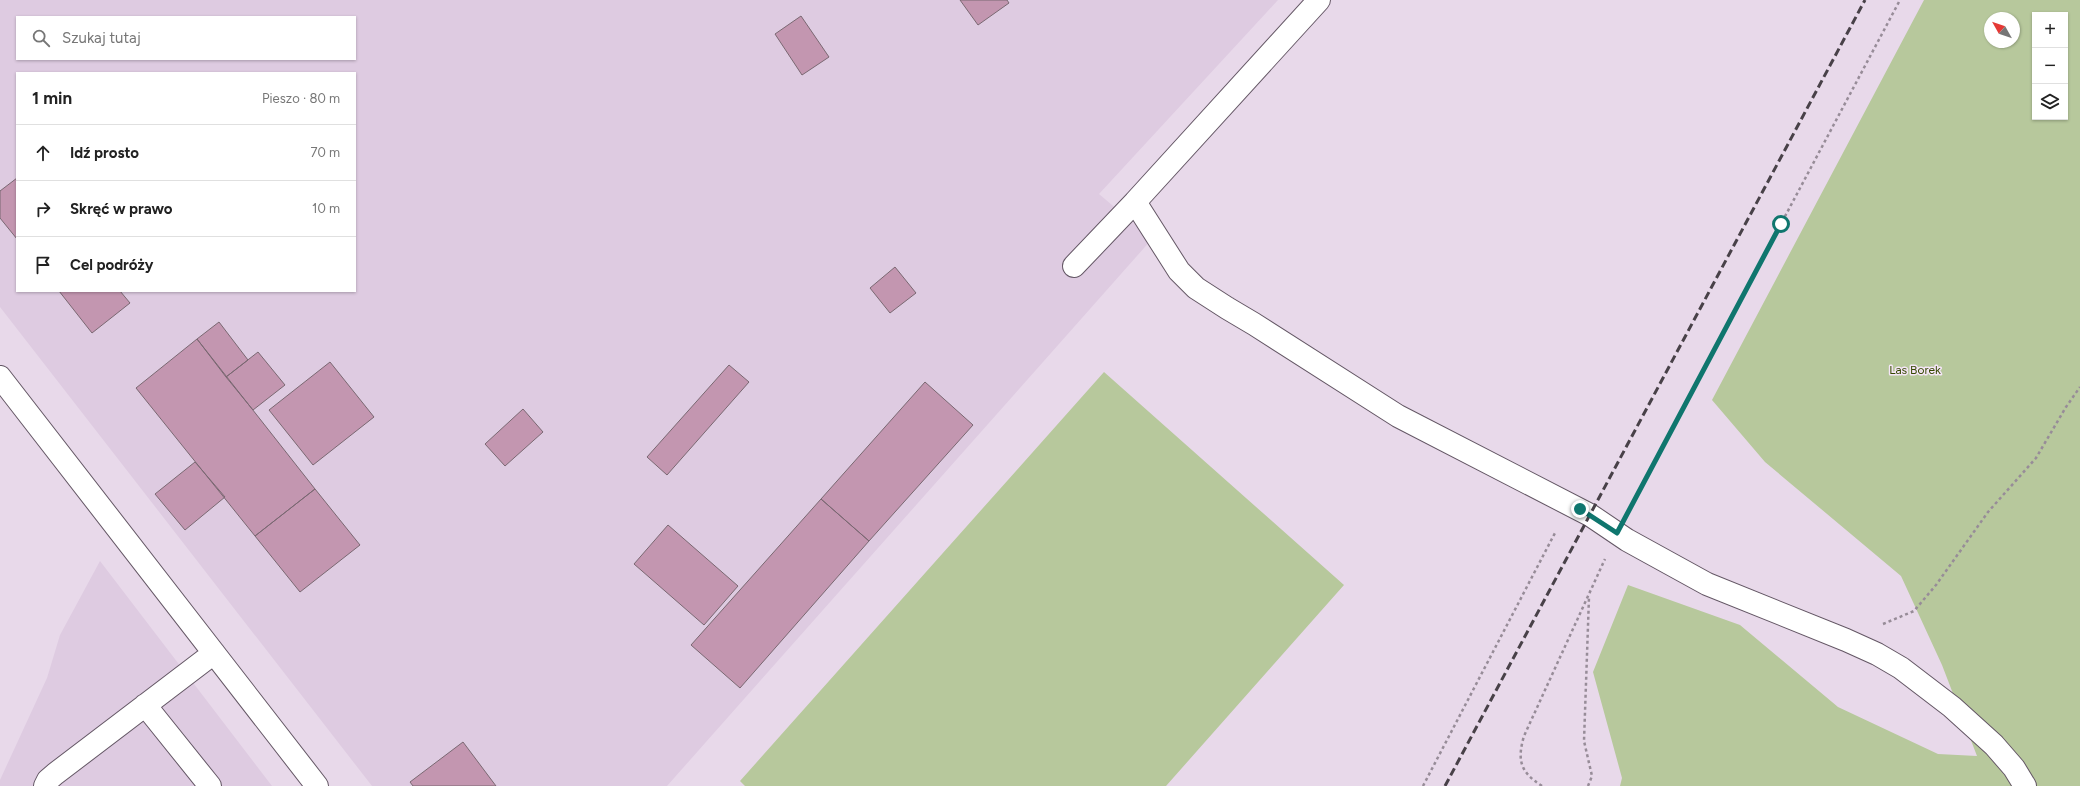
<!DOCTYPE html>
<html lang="pl">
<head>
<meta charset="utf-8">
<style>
	body { margin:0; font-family:Figtree,sans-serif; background:#f2f2f2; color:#222 }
	.controls { position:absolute; right:12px; top:12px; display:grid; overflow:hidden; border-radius:0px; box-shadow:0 1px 3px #0004 }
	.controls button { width:36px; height:36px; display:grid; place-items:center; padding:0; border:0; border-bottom:1px solid #e0e0e0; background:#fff; color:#222; font:20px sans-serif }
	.compass { position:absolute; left:1984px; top:12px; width:36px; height:36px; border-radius:50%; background:#fff; box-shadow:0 1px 3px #0004; rotate:310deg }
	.stop { position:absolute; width:12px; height:12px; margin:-9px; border:3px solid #0f766e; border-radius:50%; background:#fff }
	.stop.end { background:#0f766e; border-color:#fff; box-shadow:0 1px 4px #0008 }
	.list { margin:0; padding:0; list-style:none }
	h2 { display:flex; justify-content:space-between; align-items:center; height:52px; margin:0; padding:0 16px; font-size:17px }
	h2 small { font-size:13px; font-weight:400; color:#767676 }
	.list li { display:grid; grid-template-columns:26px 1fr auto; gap:12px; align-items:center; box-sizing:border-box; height:56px; padding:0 16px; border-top:1px solid #e0e0e0 }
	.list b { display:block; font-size:15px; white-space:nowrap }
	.list em { font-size:13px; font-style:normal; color:#767676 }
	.icon { flex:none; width:22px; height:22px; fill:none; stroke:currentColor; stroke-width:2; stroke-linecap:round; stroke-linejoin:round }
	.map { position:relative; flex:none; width:2080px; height:786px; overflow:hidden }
	.search { position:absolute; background:#fff; box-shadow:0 1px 3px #0004; left:16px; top:16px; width:340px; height:44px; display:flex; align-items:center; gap:10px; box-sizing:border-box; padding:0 14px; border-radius:0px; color:#767676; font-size:15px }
	.panel { position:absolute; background:#fff; box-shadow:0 1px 3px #0004; left:16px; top:72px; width:340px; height:220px; border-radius:0px }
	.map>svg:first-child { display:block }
	.built { fill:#decbe1; fill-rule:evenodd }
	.green { fill:#b7c89c; fill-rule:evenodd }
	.building { fill:#c396b0; stroke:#7a6872 }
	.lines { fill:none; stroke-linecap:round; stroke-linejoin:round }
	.minor-casing { stroke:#645765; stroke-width:24 }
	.path { stroke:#978c98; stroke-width:2.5; stroke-dasharray:3 3; stroke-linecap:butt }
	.minor { stroke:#fff; stroke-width:22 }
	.rail { stroke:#484148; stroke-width:3; stroke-dasharray:8 4; stroke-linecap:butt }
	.route { stroke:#0f766e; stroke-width:5 }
	.labels { text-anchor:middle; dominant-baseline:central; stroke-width:3; stroke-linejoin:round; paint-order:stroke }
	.park-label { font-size:12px; fill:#354800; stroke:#f5e6f7 }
</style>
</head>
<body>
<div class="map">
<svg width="2080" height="786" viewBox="0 0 2080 786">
	<rect width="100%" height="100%" fill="#e8d9ea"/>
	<path class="built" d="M0,0H1278L1099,194L1152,239L667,786H372L0,307ZM17,17H355V59H17ZM17,73H355V291H17Z
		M100,561L272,786H0V780L47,678L60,635Z"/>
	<path class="green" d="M1924,0H2080V786H1620L1622,778L1593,672L1628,585L1740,625L1838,707L1938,754L1977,756L1942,665L1901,576L1765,462L1712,400ZM2035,15H2065V117H2035ZM1990,18H2014V42H1990Z
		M1104,372L1344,585L1166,786H745L740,781Z"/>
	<path class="building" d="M960,0H1007L1009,3L978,25Z
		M801,16L829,57L802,75L775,34Z
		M17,178V239L0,218V191Z
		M895,267L916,293L890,313L870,288Z
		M59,291H120L130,303L92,333Z
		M219,322L248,360L226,377L197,339Z
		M197,339L315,489L255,536L136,388Z
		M258,352L285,385L253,410L226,377Z
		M330,362L374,417L313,465L269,410Z
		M729,365L749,382L667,475L647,457Z
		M925,382L973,425L869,541L821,499Z
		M523,409L543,432L505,466L485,444Z
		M195,462L225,497L185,530L155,494Z
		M315,489L360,545L300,592L255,536Z
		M821,499L869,541L740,688L691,645Z
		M668,525L738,586L704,625L634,564Z
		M463,742L496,786H413L410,782Z"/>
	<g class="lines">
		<g class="minor-casing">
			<path id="minor" d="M1135,202L1179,271L1196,288L1227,308L1254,324L1398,416L1590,515L1627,540L1707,584L1846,640L1877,654L1901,668L1952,707L1994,745L2014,768L2025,786
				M1074,266L1135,202L1319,0
				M0,377L317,786
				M145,705L210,786
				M45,786L48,780L55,774L214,653"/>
		</g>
		<path class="path" d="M1630,508L1900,0
			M1883,624L1914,611L1936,585L1988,512L2036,458L2066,407L2080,387
			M1423,786L1556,531
			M1542,786C1520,772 1517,760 1524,736L1605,559
			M1588,786L1592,776L1584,741L1589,597"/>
		<use href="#minor" class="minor"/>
		<path class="rail" d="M1445,786L1865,0"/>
	</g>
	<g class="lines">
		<path class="route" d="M1580,509L1617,533L1781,224"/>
	</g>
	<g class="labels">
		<g class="park-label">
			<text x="1915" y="370">Las Borek</text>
		</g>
	</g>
</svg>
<div class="controls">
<button>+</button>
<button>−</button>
<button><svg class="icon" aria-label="layers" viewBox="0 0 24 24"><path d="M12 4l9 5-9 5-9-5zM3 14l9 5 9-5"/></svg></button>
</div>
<svg class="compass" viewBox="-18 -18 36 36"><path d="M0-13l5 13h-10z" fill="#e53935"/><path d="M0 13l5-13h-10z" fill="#767676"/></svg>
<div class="stop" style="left:1781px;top:224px"></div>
<div class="stop end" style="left:1580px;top:509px"></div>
<div class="search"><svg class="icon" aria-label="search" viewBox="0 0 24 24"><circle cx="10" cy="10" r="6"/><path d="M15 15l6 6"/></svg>Szukaj tutaj</div>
<section class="panel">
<h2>1 min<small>Pieszo · 80 m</small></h2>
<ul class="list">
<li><svg class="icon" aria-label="ahead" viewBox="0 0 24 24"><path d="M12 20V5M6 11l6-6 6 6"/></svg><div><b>Idź prosto</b></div><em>70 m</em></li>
<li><svg class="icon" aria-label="right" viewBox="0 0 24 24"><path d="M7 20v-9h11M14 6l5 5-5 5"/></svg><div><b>Skręć w prawo</b></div><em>10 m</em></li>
<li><svg class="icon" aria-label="arrive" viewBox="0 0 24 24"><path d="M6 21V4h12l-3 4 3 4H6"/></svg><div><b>Cel podróży</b></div></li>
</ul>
</section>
</div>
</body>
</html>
